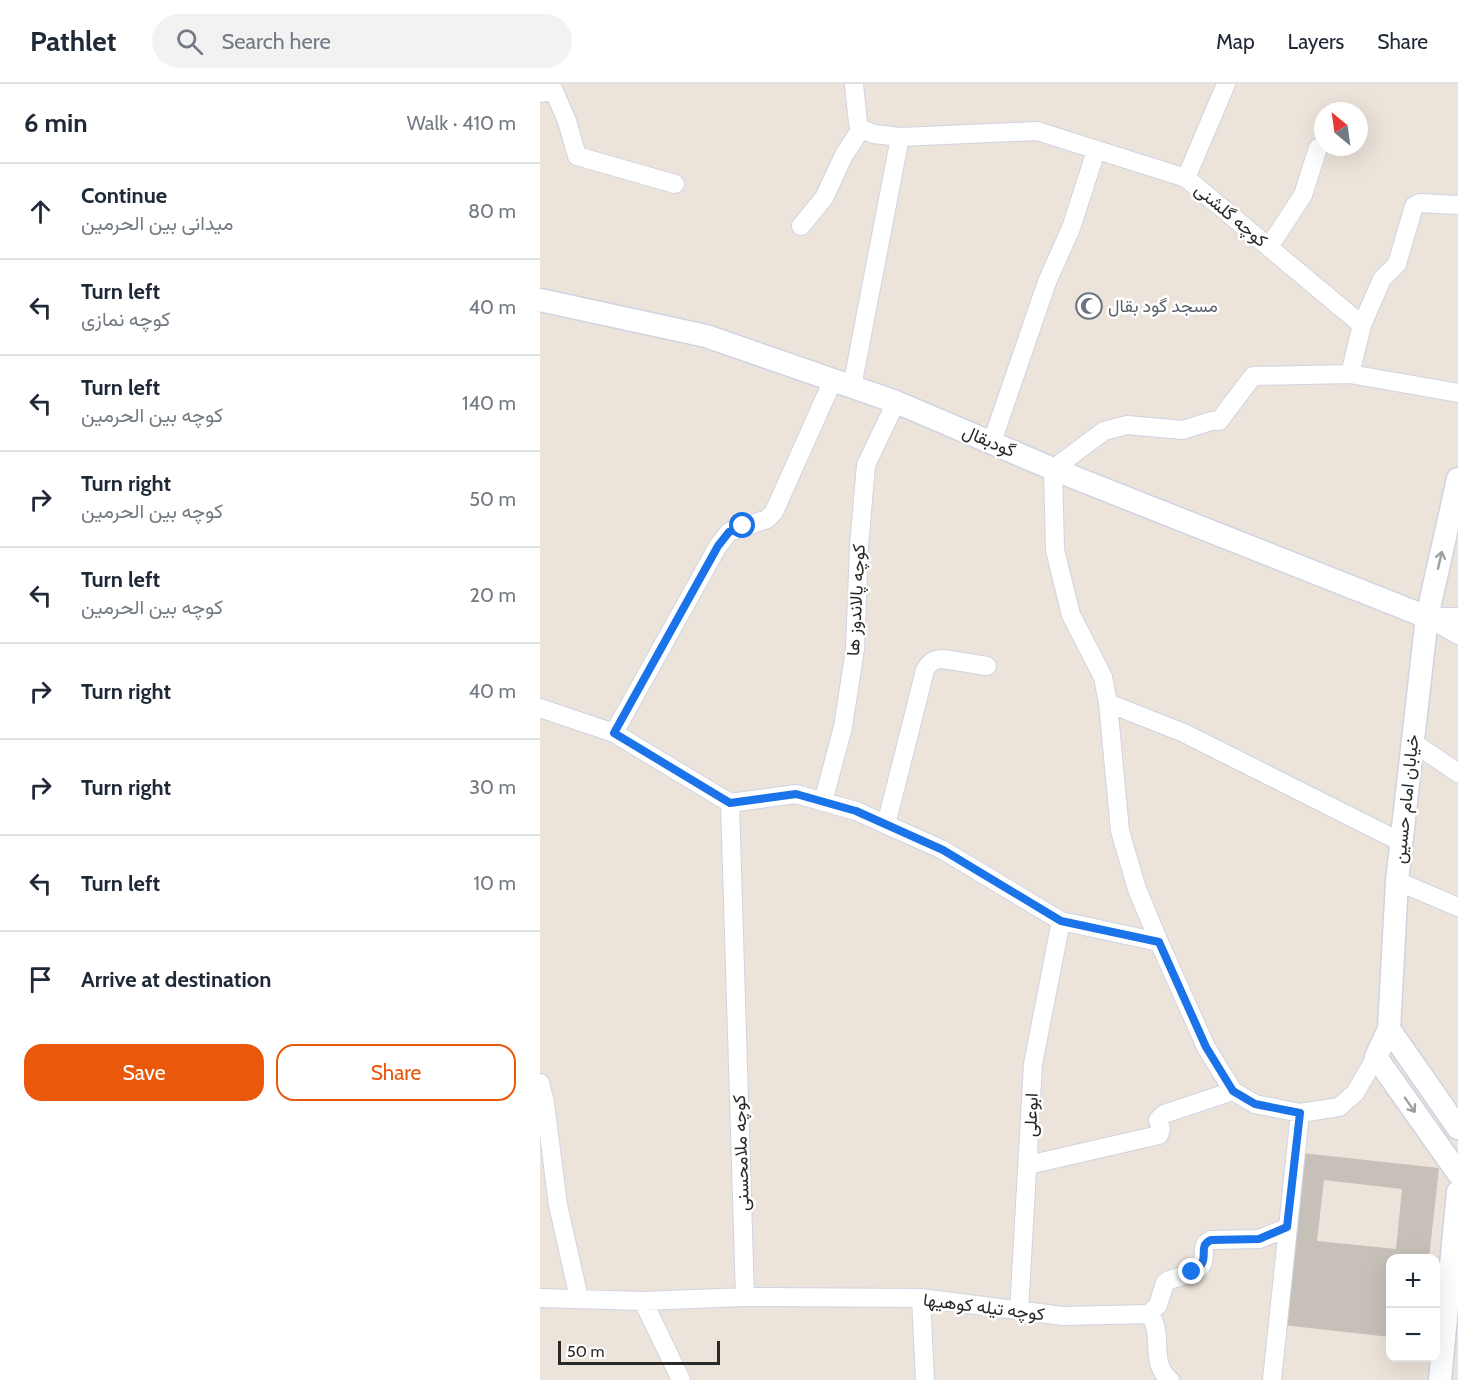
<!DOCTYPE html>
<html lang="en">
<head>
<meta charset="utf-8">
<style>
	body { margin:0; font-family:Cabin,Vazirmatn,sans-serif; background:#f2f2f3; color:#1f2937 }
	.controls { position:absolute; right:18px; bottom:18px; display:grid; overflow:hidden; border-radius:12px; box-shadow:0 6px 24px #0002 }
	.controls button { width:54px; height:54px; display:grid; place-items:center; padding:0; border:0; border-bottom:2px solid #e0e1e3; background:#fff; color:#1f2937; font:30px sans-serif }
	.compass { position:absolute; left:774px; top:18px; width:54px; height:54px; border-radius:50%; background:#fff; box-shadow:0 6px 24px #0002; rotate:331deg }
	.scale { position:absolute; left:18px; bottom:15px; width:162px; box-sizing:border-box; padding-left:6px; border:3px solid #292929; border-top:0; font-size:16px; line-height:21px; white-space:nowrap; color:#292929; -webkit-text-stroke:4px #fff; paint-order:stroke }
	.stop { position:absolute; width:18px; height:18px; margin:-14px; border:4px solid #1a73e8; border-radius:50%; background:#fff }
	.stop.end { background:#1a73e8; border-color:#fff; box-shadow:0 2px 6px #0008 }
	.list { margin:0; padding:0; list-style:none }
	h2 { display:flex; justify-content:space-between; align-items:center; height:78px; margin:0; padding:0 24px; font-size:26px }
	h2 small { font-size:20px; font-weight:400; color:#747a83 }
	.list li { display:grid; grid-template-columns:39px 1fr auto; gap:18px; align-items:center; box-sizing:border-box; height:96px; padding:0 24px; border-top:2px solid #e0e1e3 }
	.list b { display:block; font-size:22px; white-space:nowrap }
	.list p { margin:0; font-size:20px; white-space:nowrap; color:#747a83 }
	.list em { font-size:20px; font-style:normal; color:#747a83 }
	.actions { display:flex; gap:12px; padding:18px 24px }
	.actions a { flex:1; padding:14px 0; border:2px solid #ea580c; border-radius:18px; text-align:center; font-size:21px; color:#ea580c }
	.actions .main { background:#ea580c; color:#fff }
	.icon { flex:none; width:33px; height:33px; fill:none; stroke:currentColor; stroke-width:2; stroke-linecap:round; stroke-linejoin:round }
	.map { position:relative; flex:none; width:918px; height:1296px; overflow:hidden }
	header { display:flex; align-items:center; gap:36px; box-sizing:border-box; height:84px; padding:0 30px; background:#fff; border-bottom:2px solid #e0e1e3 }
	header strong { font-size:28px }
	nav { display:flex; gap:33px; margin-inline-start:auto; font-size:21px }
	.search { width:420px; height:54px; background:#f2f2f3; display:flex; align-items:center; gap:15px; box-sizing:border-box; padding:0 21px; border-radius:33px; color:#747a83; font-size:22px }
	main { display:flex }
	aside { flex:1; background:#fff }
	.map>svg:first-child { display:block }
	.building { fill:#c7c0b9; fill-rule:evenodd }
	.lines { fill:none; stroke-linecap:round; stroke-linejoin:round }
	.minor-casing { stroke:#cfd4e2; stroke-width:20 }
	.tertiary-casing { stroke:#cfd4e2; stroke-width:25 }
	.minor { stroke:#fff; stroke-width:18 }
	.tertiary { stroke:#fff; stroke-width:22 }
	.oneway { stroke:#9f9f9f }
	.route { stroke:#1a73e8; stroke-width:8 }
	.labels { text-anchor:middle; dominant-baseline:central; stroke-width:5; stroke-linejoin:round; paint-order:stroke }
	.street-label { font-size:18px; fill:#292929; stroke:#fff }
	.worship-label { font-size:18px; fill:#5b616d; stroke:#fff; text-anchor:start }
</style>
</head>
<body>
<header>
<strong>Pathlet</strong>
<div class="search"><svg class="icon" aria-label="search" viewBox="0 0 24 24"><circle cx="10" cy="10" r="6"/><path d="M15 15l6 6"/></svg>Search here</div>
<nav><a>Map</a><a>Layers</a><a>Share</a></nav>
</header>
<main>
<aside>
<h2>6 min<small>Walk · 410 m</small></h2>
<ul class="list">
<li><svg class="icon" aria-label="ahead" viewBox="0 0 24 24"><path d="M12 20V5M6 11l6-6 6 6"/></svg><div><b>Continue</b><p>میدانی بین الحرمین</p></div><em>80 m</em></li>
<li><svg class="icon" aria-label="left" viewBox="0 0 24 24"><path d="M17 20v-9H6M10 6l-5 5 5 5"/></svg><div><b>Turn left</b><p>کوچه نمازی</p></div><em>40 m</em></li>
<li><svg class="icon" aria-label="left" viewBox="0 0 24 24"><path d="M17 20v-9H6M10 6l-5 5 5 5"/></svg><div><b>Turn left</b><p>کوچه بین الحرمین</p></div><em>140 m</em></li>
<li><svg class="icon" aria-label="right" viewBox="0 0 24 24"><path d="M7 20v-9h11M14 6l5 5-5 5"/></svg><div><b>Turn right</b><p>کوچه بین الحرمین</p></div><em>50 m</em></li>
<li><svg class="icon" aria-label="left" viewBox="0 0 24 24"><path d="M17 20v-9H6M10 6l-5 5 5 5"/></svg><div><b>Turn left</b><p>کوچه بین الحرمین</p></div><em>20 m</em></li>
<li><svg class="icon" aria-label="right" viewBox="0 0 24 24"><path d="M7 20v-9h11M14 6l5 5-5 5"/></svg><div><b>Turn right</b></div><em>40 m</em></li>
<li><svg class="icon" aria-label="right" viewBox="0 0 24 24"><path d="M7 20v-9h11M14 6l5 5-5 5"/></svg><div><b>Turn right</b></div><em>30 m</em></li>
<li><svg class="icon" aria-label="left" viewBox="0 0 24 24"><path d="M17 20v-9H6M10 6l-5 5 5 5"/></svg><div><b>Turn left</b></div><em>10 m</em></li>
<li><svg class="icon" aria-label="arrive" viewBox="0 0 24 24"><path d="M6 21V4h12l-3 4 3 4H6"/></svg><div><b>Arrive at destination</b></div></li>
</ul>
<div class="actions"><a class="main">Save</a><a>Share</a></div>
</aside>
<div class="map">
<svg width="918" height="1296" viewBox="0 0 918 1296">
	<rect width="100%" height="100%" fill="#ece3da"/>
	<path class="building" d="M762,1069L899,1084L889,1174H850V1253L743,1241ZM784,1096L862,1105L856,1165L777,1157Z"/>
	<g class="lines">
		<g class="minor-casing">
			<path id="minor" d="M314,0L318,39L321,45L334,50L360,53L497,47L646,94L822,241L810,290L918,309
				M0,9L14,7L27,37L37,72L135,100
				M646,94L686,0
				M261,142L284,114L304,71L321,45
				M729,163L763,111L778,64
				M822,241L842,195L857,180L874,122L880,119L918,121
				M312,303L360,53
				M452,358L507,198L531,144L556,67
				M887,533L918,551
				M889,533H918
				M568,619L644,649L861,758
				M0,624L74,649L190,719
				M74,649L178,462L189,448L227,435L234,428L293,296
				M871,657L918,689
				M283,718L303,643L315,565L319,462L326,381L356,318
				M190,719L256,710L316,727L403,766L521,837L619,858L666,963L693,1007L715,1020L760,1029L799,1023L815,1009L836,973
				M346,741L385,586C390,578 394,575 403,575L447,582
				M857,797L918,823
				M619,858L597,805L580,747L568,619L563,593L531,531L515,466L513,385L564,347L587,341L643,346L671,337H679L713,292L810,290
				M0,999L5,1019L18,1121L39,1214
				M488,1081L619,1051L621,1045L618,1036L624,1030L693,1007
				M205,1213L381,1214L523,1232L609,1230C625,1248 608,1279 630,1296
				M0,1214L103,1217L205,1213L190,719
				M381,1214L385,1296
				M103,1217L141,1296
				M479,1227L493,980L521,837
				M609,1230L618,1221L625,1199L629,1196C639,1193 655,1190 661,1182C668,1173 658,1161 671,1156L719,1155L747,1144
				M732,1296L760,1029"/>
		</g>
		<g class="tertiary-casing">
			<path id="tertiary" d="M0,216L166,252L356,318L513,385L887,533
				M918,395L887,533L857,797L849,945L836,973L918,1089
				M849,945L918,1044
				M900,1296L918,1108"/>
		</g>
		<use href="#minor" class="minor"/>
		<use href="#tertiary" class="tertiary"/>
	</g>
	<defs><path id="oneway-shaft" d="M-6 0H5M1.5-3L5.5 0L1.5 3" fill="none" stroke-width="1.6" stroke-linecap="round" stroke-linejoin="round" transform="scale(1.5)"/></defs>
	<g class="oneway">
		<use href="#oneway-shaft" transform="translate(900 476) rotate(-77)"/>
		<use href="#oneway-shaft" transform="translate(870 1021) rotate(55)"/>
	</g>
	<g class="lines">
		<path class="route" d="M203,442L189,448L178,462L74,649L190,719L256,710L316,727L403,766L521,837L619,858L666,963L693,1007L715,1020L760,1029L747,1143L719,1155L671,1156C655,1163 674,1177 652,1188"/>
	</g>
	<defs>
		<g id="mosque-ring" transform="scale(1.35)"><circle r="9.5" fill="#fff" stroke="#6b7280" stroke-width="1.5"/><path d="M3.5-4.9A6 6 0 1 0 3.5 4.9A5 5 0 1 1 3.5-4.9Z" fill="#6b7280"/></g>
	</defs>
	<g fill-rule="evenodd">
		<use href="#mosque-ring" x="549" y="222"/>
	</g>
	<g class="labels">
		<g class="street-label">
			<text transform="translate(691 131) rotate(40)">کوچه گلشنی</text>
			<text transform="translate(449 357) rotate(23)">گودبقال</text>
			<text transform="translate(316 516) rotate(-87)">کوچه پالاندوز ها</text>
			<text transform="translate(866 715) rotate(-84)">خیابان امام حسین</text>
			<text transform="translate(491 1031) rotate(-88)">ابوعلی</text>
			<text transform="translate(201 1069) rotate(-92)">کوچه ملامحسنی</text>
			<text transform="translate(444 1223) rotate(7)">کوچه تیله کوهیها</text>
		</g>
		<g class="worship-label">
			<text x="568" y="222">مسجد گود بقال</text>
		</g>
	</g>
</svg>
<div class="controls">
<button>+</button>
<button>−</button>
</div>
<svg class="compass" viewBox="-18 -18 36 36"><path d="M0-13l5 13h-10z" fill="#e53935"/><path d="M0 13l5-13h-10z" fill="#747a83"/></svg>
<div class="scale">50 m</div>
<div class="stop" style="left:203px;top:442px"></div>
<div class="stop end" style="left:652px;top:1188px"></div>
</div>
</main>
</body>
</html>
